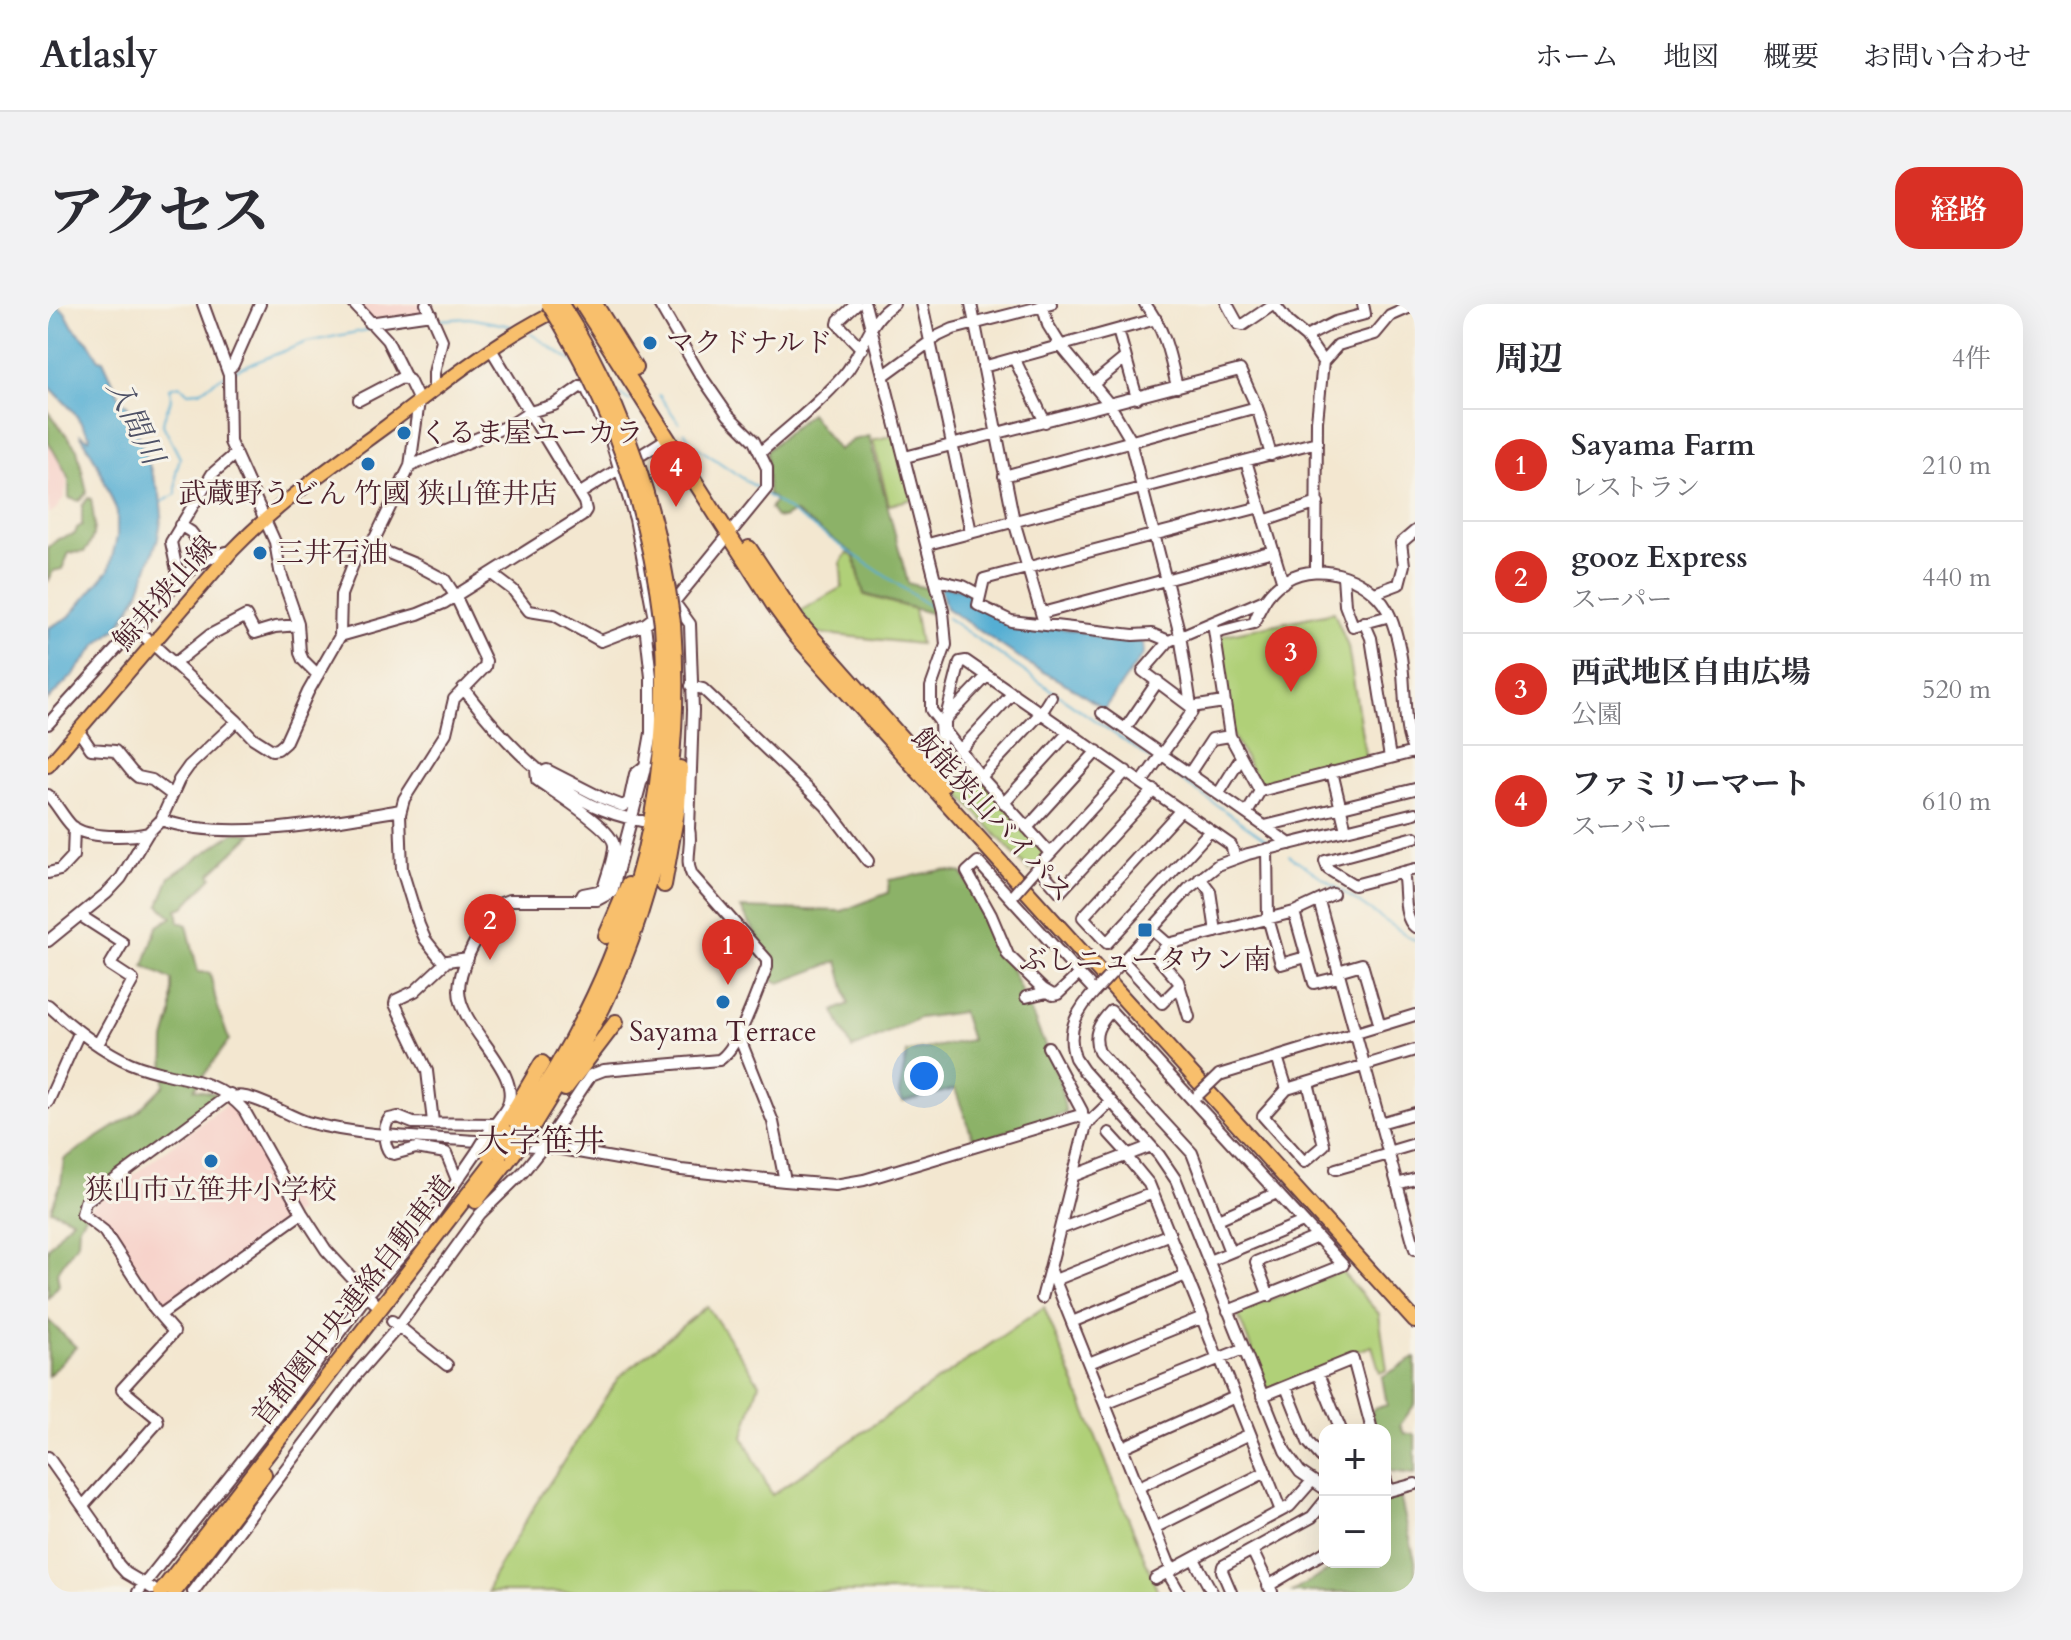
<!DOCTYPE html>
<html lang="ja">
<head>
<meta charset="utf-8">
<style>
	body { margin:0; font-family:Cardo,"Noto Serif JP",serif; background:#f2f2f3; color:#2b2b33 }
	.controls { position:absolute; right:24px; bottom:24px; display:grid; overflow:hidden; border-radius:16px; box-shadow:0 8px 32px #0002 }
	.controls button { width:72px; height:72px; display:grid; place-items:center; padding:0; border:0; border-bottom:2px solid #e1e1e2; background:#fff; color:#2b2b33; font:40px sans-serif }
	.you { position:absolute; left:876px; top:772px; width:28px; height:28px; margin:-20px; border:6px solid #fff; border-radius:50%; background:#1a73e8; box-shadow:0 0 0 12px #1a73e833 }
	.badge { display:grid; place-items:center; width:52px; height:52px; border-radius:50%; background:#d93025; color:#fff; font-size:26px; font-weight:700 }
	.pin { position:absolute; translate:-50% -66px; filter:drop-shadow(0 2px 4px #0008) }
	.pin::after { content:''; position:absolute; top:42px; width:28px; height:24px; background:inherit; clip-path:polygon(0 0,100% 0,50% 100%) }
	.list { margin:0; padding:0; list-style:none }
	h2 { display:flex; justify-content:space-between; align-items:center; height:104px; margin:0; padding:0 32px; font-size:34px }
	h2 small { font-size:26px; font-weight:400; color:#7c7c81 }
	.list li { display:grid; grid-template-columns:52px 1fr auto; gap:24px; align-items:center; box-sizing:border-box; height:112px; padding:0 32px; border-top:2px solid #e1e1e2 }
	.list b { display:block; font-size:30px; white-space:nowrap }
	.list p { margin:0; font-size:26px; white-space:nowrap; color:#7c7c81 }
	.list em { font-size:26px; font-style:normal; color:#7c7c81 }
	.map { position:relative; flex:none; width:1367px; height:1288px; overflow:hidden; border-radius:24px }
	header { display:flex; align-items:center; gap:48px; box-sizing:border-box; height:112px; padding:0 40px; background:#fff; border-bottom:2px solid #e1e1e2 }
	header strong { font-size:38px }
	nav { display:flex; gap:44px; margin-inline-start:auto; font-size:28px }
	.intro { display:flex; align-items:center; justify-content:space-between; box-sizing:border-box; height:192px; padding:0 48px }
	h1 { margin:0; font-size:56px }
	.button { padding:20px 36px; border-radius:24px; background:#d93025; color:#fff; font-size:28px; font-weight:700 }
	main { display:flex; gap:48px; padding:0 48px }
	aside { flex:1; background:#fff; border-radius:24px; box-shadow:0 8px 32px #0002 }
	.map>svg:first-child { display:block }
	.built { fill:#f7d1c9 }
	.green { fill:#b0d078; stroke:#7d7852; stroke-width:2 }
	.forest { fill:#8cb268; stroke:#6b684a; stroke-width:2 }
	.water { fill:#55aed3; stroke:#50667f; stroke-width:2 }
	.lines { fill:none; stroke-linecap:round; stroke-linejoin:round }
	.stream { stroke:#55aed3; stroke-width:2 }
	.minor-casing { stroke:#633d44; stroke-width:14 }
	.major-casing { stroke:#633d44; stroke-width:16 }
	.highway-casing { stroke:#633d44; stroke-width:18 }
	.minor { stroke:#fff; stroke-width:10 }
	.major { stroke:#f8bf6c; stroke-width:12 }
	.highway { stroke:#f8bf6c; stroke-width:14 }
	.minor-bridge-casing { stroke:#633d44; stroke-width:14; stroke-linecap:butt }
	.highway-bridge-casing { stroke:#633d44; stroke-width:18; stroke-linecap:butt }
	.minor-bridge { stroke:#fff; stroke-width:10 }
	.highway-bridge { stroke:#f8bf6c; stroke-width:14 }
	.poi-dot { fill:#1f6fb2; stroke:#f7f3e8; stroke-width:3 }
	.labels { text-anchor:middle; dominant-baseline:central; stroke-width:6; stroke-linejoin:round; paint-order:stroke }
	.poi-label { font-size:28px; fill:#4a1f2b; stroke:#f7f3e8 }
	.street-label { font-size:28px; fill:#4a1f2b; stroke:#f7f3e8 }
	.water-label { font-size:30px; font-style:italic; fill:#4e5166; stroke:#f7f3e8 }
	.quarter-label { font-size:32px; fill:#4a1f2b; stroke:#f7f3e8 }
</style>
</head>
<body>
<header>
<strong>Atlasly</strong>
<nav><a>ホーム</a><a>地図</a><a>概要</a><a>お問い合わせ</a></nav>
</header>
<div class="intro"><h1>アクセス</h1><a class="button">経路</a></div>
<main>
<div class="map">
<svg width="1367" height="1288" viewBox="0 0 1367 1288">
	<rect width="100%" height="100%" fill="#f7f3e8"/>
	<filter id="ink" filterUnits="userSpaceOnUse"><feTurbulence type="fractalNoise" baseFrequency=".0125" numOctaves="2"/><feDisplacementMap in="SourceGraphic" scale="16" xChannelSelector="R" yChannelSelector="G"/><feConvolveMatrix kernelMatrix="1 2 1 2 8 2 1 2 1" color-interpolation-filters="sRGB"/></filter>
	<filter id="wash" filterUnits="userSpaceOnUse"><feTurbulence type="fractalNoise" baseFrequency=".006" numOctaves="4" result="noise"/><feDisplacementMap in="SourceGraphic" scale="32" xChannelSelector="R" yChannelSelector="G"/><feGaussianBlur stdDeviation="1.8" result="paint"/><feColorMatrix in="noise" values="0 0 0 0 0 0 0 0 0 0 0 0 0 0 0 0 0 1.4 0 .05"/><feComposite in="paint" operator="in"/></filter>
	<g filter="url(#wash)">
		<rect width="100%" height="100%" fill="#f3e7d0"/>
		<path class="built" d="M310,0H375L377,5L375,9L321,16Z
			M0,140L15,163L19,179L16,194L8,205L0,210Z
			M186,794L250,907L120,1009L59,921L39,906Z"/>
		<path class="green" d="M847,131L864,195L841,201L825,136Z
			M799,248L806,253L816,291L866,305L872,340L768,329L752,307L794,283L793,258Z
			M1286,308L1300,343L1318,456L1216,482L1212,481L1185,432L1170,335L1172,332Z
			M895,429L996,548L997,551L981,567L897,474Z
			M1293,967L1331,1010L1339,1066L1332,1069L1324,1042L1307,1048V1051L1222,1086L1219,1084L1190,1011L1191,1008Z
			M659,1002L711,1079L695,1133L724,1191L996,1003L1110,1288H440L444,1274L487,1201L571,1073Z"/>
		<path class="forest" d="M0,107L29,145L39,188L31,197L21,194V174L0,137Z
			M762,109L790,146L805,136L821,132L860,279C880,286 887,280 893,305L885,310L816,290L806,250L746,208L735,214L728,213L722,205L727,196L720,190L718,147Z
			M40,194L43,195C46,213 50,234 36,248L21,249L14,265L5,267L0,278V244L10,235L27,230L29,224L34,221V202Z
			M187,528L204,530L162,570L164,573L136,603L129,605L131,618L139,621L150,668L162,669L169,702L181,736L146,785L174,791L37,901L38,910L31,922L30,938L9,968L11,981L0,994V944L24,915L3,906L13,879L16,855L88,809L116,781L117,736L124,710V676L96,662L109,623L124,613L111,601L122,573Z
			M894,566L914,569L942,618L988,720L1011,775L1018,809L928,837L925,835L907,785L855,798L851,790L859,748L923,736L914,708L871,714L804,745L786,707L801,700L790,657L732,679L720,673L722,655L693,604L794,607L840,589L841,576Z
			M0,1016L28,1043L0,1072Z
			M1367,1054V1100L1352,1121L1356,1129L1367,1131V1170L1342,1167L1337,1156V1126H1328L1323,1110L1325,1105L1339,1101L1334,1073Z
			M1352,1192L1367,1257V1288H1244L1295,1258H1337V1196Z"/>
		<path class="water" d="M0,0H5L17,8L25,23L41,39L51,55L55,56L74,98L79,100L112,191L114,211L110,234L91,288L80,308L69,324L50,340L25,371L0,396V324L21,313L61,266L69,233V208L49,159L33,131L41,135L42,132L25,107L0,81Z
			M892,282L915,285L929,293L949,312L1045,330L1044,333L1090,332L1095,340L1096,349L1056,405L1020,381L982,361L898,304Z"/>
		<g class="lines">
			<path class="stream" d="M390,16L421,14L463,22
				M334,24L379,18
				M483,30L527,59
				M185,67L259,38L324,25
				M567,87L582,97
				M611,91L631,119
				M637,128L643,139L712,186
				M717,190L890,308
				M114,198L128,190V168L132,154L115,121C115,107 126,102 122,84L132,81L139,88L152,87L176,71
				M899,314L1104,456
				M1113,462L1220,537
				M1241,551L1367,637"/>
		</g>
	</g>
	<g filter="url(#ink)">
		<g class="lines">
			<g class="minor-casing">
				<path id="minor" d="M155,0L181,71L182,138L227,238L232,267L250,319L252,349L255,356L270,371
					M306,0L339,36L359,76
					M378,0L394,36L386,69V85
					M808,0L791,16L790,20L814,45
					M817,0L895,307L898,341L883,383V406L892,418L894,468L889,474
					M874,0L923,228
					M923,0L966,217L996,319
					M994,0L1000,21L1013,42L1062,101L1081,133L1132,331L1144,408L1094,478
					M1097,0C1117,25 1122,52 1129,83
					M1179,0L1190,20L1195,21L1226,0
					M1226,0L1241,19L1258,33L1275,58
					M321,19L383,10
					M1070,26L1089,94
					M1258,33L1287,18L1317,10L1315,0
					M966,54L997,118
					M935,63L1108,15
					M180,65L185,61L212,0
					M835,72L890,32L905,25L1003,0
					M1045,80L1077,54
					M564,141L587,215L606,314
					M713,148C741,123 771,100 796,71C815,49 820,15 846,0
					M857,153L1192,66L1210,106L1223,151
					M1198,157L1235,279
					M362,162L462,121L482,108L506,101L533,82L539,86L557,123
					M956,172L1209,103
					M531,190L620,134
					M1216,217L1270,199
					M132,221L143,228L162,253
					M880,240L1269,138
					M321,241L367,260L397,276L408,293L438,357L437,363L406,395L398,429L356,495L352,510L354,566L371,621L377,635L396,659
					M1268,265L1269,117L1275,58L1290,41L1327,30L1342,12L1367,1
					M445,271L465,286L481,307L506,311L553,337L597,320L626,298L719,184V164L706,137L680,111L651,69L611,0
					M1295,272L1297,301L1305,322L1342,312
					M131,276L123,238L164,170L186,151
					M889,276L915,282L932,291
					M1327,289L1351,280L1356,261L1353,239L1367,227
					M994,309L1225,247
					M1316,318L1323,334L1342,454
					M86,323L189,417
					M1166,326L1182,432L1212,487
					M1167,329L1206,319C1212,302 1222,285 1238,276C1273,255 1327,275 1342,312C1351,334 1355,361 1356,384C1358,408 1356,428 1367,450
					M292,332L293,291L309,250L327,234L362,162L371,97L361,76L353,74L311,96
					M1121,337L1104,330L1085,331L963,317L930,301L936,275L1212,203
					M127,359L162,331L198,312L207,329L227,323L250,321
					M643,382L655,385L778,502L820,557
					M415,384C460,443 517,504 594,517
					M1176,398L1143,403L1095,367L1121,337L1214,297
					M1054,409L1242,540
					M898,415L939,372
					M0,420L131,276C148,262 162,250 184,247
					M1077,425L1110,377
					M30,426L43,445L67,447L84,468L90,473L104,476L124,491
					M913,445L965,389
					M488,466L489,476C504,487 566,525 566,542C566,556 558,572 555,586L535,590L533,594
					M495,468L499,466L554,494L575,502L581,498L587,470L598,461
					M1284,468L1298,526
					M1141,470L1164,435L1182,432
					M933,473L993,409L1003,393
					M1171,489L1193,454
					M0,491C9,500 15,513 24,522C38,535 83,533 100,529
					M956,499L1021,428
					M1133,506L1035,613L1059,639L1162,527
					M1199,509L1212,487L1366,448
					M113,516C181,539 282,518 353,506
					M1217,522L1367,485
					M979,524L1049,447
					M1367,533L1277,557L1280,565L1306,581L1367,565
					M1219,545L1220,614L1233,660L1258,653
					M1002,549L933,473L897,427V417L912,358L918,357L1183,541L1187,554
					M990,563L1012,588L1106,486
					M987,566L1078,467
					M1355,568C1359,587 1354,613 1367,623
					M0,569L12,566L25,552L26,523
					M1152,574L1162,587L1168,628
					M1271,597L1367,945
					M1246,608L1266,679L1291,673
					M33,612L75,639L62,661L85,676L50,740
					M1104,626L1120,640L1246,608L1285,590
					M0,637L59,589L73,574L100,529L113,516L131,476L141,462L189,417L205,434L224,446L230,445L237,439L260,388L292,332L370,310L396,299L534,212L538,206L536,198L443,45
					M1120,640L1109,653L1130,677L1141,713
					M1075,657L1114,699L1131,682
					M1073,659L1141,584L1170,561L1200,550L1367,509
					M1290,667L1314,660L1332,722
					M1031,670L1010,690L1005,691L995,685L960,651L943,611L919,568L930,558L1031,670L1047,687
					M1050,684C1030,705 1017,725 1027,754L1035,766L1111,851L1128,876L1237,1147L1252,1168L1277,1185
					M978,693L999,688
					M0,701C25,724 51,745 82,759C124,777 163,769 196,806L254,909L278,946L326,998
					M689,732L692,735L725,818L737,877
					M1000,743L1034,807V812
					M1229,753L1239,785L1215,812L1256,858L1276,841L1260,779
					M1171,771L1367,711
					M1239,785L1367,746
					M185,793C204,788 239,812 259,818C318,834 382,833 443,838
					M1063,797L1038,821L1002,964L1124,1267
					M0,798L31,729
					M385,818L379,767L347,700L348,696L367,687L399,657L420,654
					M1332,819L1367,809
					M441,828C447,820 454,812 459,803C476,767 411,725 411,686C411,660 435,624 448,601L461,596H549L564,588L596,468L603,429V373L597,320
					M1061,829L1081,851
					M466,840L507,844L633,866L737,877L787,881L816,876L1029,812L1043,817
					M1340,848L1367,840
					M1288,865L1341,850
					M1025,872L1103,842
					M409,876L398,849L368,844L346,850L342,849C335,840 335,824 341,815L350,813L365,819L447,820
					M1349,880L1367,875
					M1170,915L1229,889
					M1012,925L1105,889
					M1161,957L1255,918
					M1007,976L1122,930
					M1221,992L1208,958L1269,933
					M994,994L1002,964
					M1180,1007L1295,961L1063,707C1051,720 1044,730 1051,748L1144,849L1182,948
					M112,1011L254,909
					M1154,1014L1170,1055
					M344,1017L399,1061
					M1024,1018L1138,971
					M1172,1054L1233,1207
					M1041,1059L1155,1013L1101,880L1078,852
					M1270,1070L1293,1126
					M1238,1083L1260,1138L1277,1157
					M1214,1092L1305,1055L1324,1126
					M1057,1100L1195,1045
					M1075,1143L1187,1093
					M0,1153L55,1231L70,1260L78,1269L105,1285
					M1337,1173L1341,1187
					M1091,1183L1202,1130
					M1337,1188L1367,1180
					M35,1202L110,1118L109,1114L74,1085L126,1028L107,1006L56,927L34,910L37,898L182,790
					M1108,1223L1218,1168
					M1204,1246L1224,1288
					M1146,1255L1164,1288
					M1120,1269L1131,1288
					M1107,1275L1242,1202L1264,1177
					M1220,1282L1277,1248
					M90,1288L228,1114L319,991L371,932L430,846
					M145,1288L309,1070L350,1023L432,910L475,868L495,843L543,771L556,766L671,756C691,744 709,686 719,663V656L644,571C636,555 645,541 641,525L645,406L642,320L626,298
					M1183,1288L1174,1267L1175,1262L1264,1213L1277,1197"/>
			</g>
			<g class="major-casing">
				<path id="major" d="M0,462L184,247C229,200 284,162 337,123C396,79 454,31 522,0"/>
			</g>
			<g class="highway-casing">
				<path id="highway" d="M534,0L725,300L749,333L1367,1017
					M547,0L587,64
					M701,244L749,316L895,481
					M616,581L630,502L632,464
					M558,632L580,581
					M517,785L568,718
					M455,825L494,759
					M468,826C576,670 627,511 614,320
					M481,828C506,786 533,746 555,703C613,583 635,451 625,319
					M428,897L465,850
					M113,1288L452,849
					M126,1288L216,1170"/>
			</g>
			<use href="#minor" class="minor"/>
			<use href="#major" class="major"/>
			<use href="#highway" class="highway"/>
			<g class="minor-bridge-casing">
				<path id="minor-bridge" d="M966,590L987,566
					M1050,684L1073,659
					M1150,791L1171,771
					M430,846L441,828"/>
			</g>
			<g class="highway-bridge-casing">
				<path id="highway-bridge" d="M501,0C564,101 600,202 614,320
					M513,0C575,97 610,205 625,319
					M440,849L455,825
					M452,849L468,826
					M465,850L481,828"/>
			</g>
			<use href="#minor-bridge" class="minor-bridge"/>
			<use href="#highway-bridge" class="highway-bridge"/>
		</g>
	</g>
	<g class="poi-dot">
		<circle cx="602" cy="39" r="8"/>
		<circle cx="356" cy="129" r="8"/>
		<circle cx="320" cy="160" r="8"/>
		<circle cx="212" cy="249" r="8"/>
		<rect x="1089" y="618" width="16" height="16" rx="4"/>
		<circle cx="675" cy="698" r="8"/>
		<circle cx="163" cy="857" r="8"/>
	</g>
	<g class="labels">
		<g class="poi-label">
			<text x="618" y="39" text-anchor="start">マクドナルド</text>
			<text x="372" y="129" text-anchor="start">くるま屋ユーカラ</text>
			<text x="320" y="190">武蔵野うどん 竹國 狭山笹井店</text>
			<text x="228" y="249" text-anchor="start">三井石油</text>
			<text x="1097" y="656">ぶしニュータウン南</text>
			<text x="675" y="728">Sayama Terrace</text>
			<text x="163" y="886">狭山市立笹井小学校</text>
		</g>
		<g class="street-label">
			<text transform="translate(117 289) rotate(-49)">鯨井狭山線</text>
			<text transform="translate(944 511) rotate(48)">飯能狭山バイパス</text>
			<text transform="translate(305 997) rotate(-52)">首都圏中央連絡自動車道</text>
		</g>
		<g class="water-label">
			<text transform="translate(87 118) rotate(64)">入間川</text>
		</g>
		<g class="quarter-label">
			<text x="493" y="838">大字笹井</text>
		</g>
	</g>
</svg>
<div class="controls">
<button>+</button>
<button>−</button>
</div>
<div class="you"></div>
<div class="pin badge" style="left:680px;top:681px">1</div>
<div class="pin badge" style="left:442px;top:656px">2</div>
<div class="pin badge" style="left:1243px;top:388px">3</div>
<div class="pin badge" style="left:628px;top:203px">4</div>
</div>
<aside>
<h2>周辺<small>4件</small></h2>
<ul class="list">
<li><span class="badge">1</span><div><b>Sayama Farm</b><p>レストラン</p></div><em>210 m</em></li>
<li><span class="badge">2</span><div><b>gooz Express</b><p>スーパー</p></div><em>440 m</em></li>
<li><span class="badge">3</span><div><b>西武地区自由広場</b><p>公園</p></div><em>520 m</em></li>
<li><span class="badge">4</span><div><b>ファミリーマート</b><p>スーパー</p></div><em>610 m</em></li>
</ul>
</aside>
</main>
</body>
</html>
